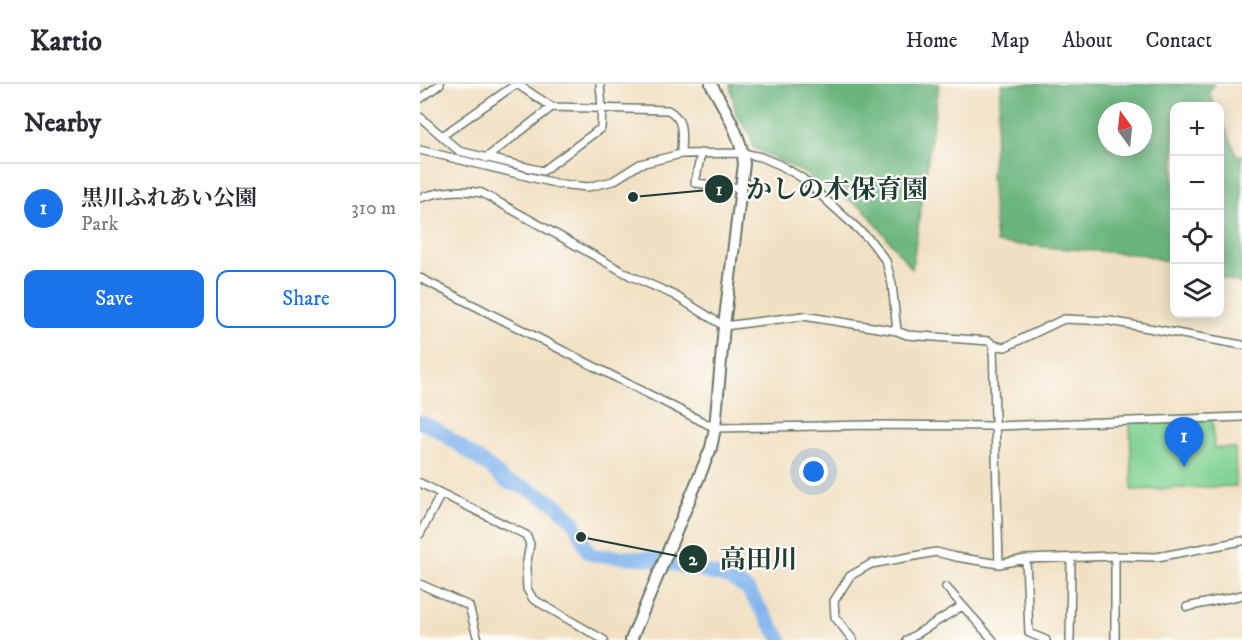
<!DOCTYPE html>
<html lang="en">
<head>
<meta charset="utf-8">
<style>
	body { margin:0; font-family:"IM FELL DW Pica","Noto Serif JP",serif; background:#f2f2f3; color:#2b2b33 }
	.controls { position:absolute; right:18px; top:18px; display:grid; overflow:hidden; border-radius:12px; box-shadow:0 3px 15px #0003 }
	.controls button { width:54px; height:54px; display:grid; place-items:center; padding:0; border:0; border-bottom:2px solid #e1e1e2; background:#fff; color:#2b2b33; font:30px sans-serif }
	.compass { position:absolute; left:678px; top:18px; width:54px; height:54px; border-radius:50%; background:#fff; box-shadow:0 3px 15px #0003; rotate:345deg }
	.you { position:absolute; left:394px; top:388px; width:21px; height:21px; margin:-15px; border:4px solid #fff; border-radius:50%; background:#1a73e8; box-shadow:0 0 0 9px #1a73e833 }
	.badge { display:grid; place-items:center; width:39px; height:39px; border-radius:50%; background:#1a73e8; color:#fff; font-size:20px; font-weight:700 }
	.pin { position:absolute; translate:-50% -50px; filter:drop-shadow(0 2px 3px #0008) }
	.pin::after { content:''; position:absolute; top:32px; width:21px; height:18px; background:inherit; clip-path:polygon(0 0,100% 0,50% 100%) }
	.list { margin:0; padding:0; list-style:none }
	h2 { display:flex; justify-content:space-between; align-items:center; height:78px; margin:0; padding:0 24px; font-size:26px }
	h2 small { font-size:20px; font-weight:400; color:#7c7c81 }
	.list li { display:grid; grid-template-columns:39px 1fr auto; gap:18px; align-items:center; box-sizing:border-box; height:90px; padding:0 24px; border-top:2px solid #e1e1e2 }
	.list b { display:block; font-size:22px; white-space:nowrap }
	.list p { margin:0; font-size:20px; white-space:nowrap; color:#7c7c81 }
	.list em { font-size:20px; font-style:normal; color:#7c7c81 }
	.actions { display:flex; gap:12px; padding:18px 24px }
	.actions a { flex:1; padding:14px 0; border:2px solid #1a73e8; border-radius:12px; text-align:center; font-size:21px; color:#1a73e8 }
	.actions .main { background:#1a73e8; color:#fff }
	.icon { flex:none; width:33px; height:33px; fill:none; stroke:currentColor; stroke-width:2; stroke-linecap:round; stroke-linejoin:round }
	.map { position:relative; flex:none; width:822px; height:556px; overflow:hidden }
	header { display:flex; align-items:center; gap:36px; box-sizing:border-box; height:84px; padding:0 30px; background:#fff; border-bottom:2px solid #e1e1e2 }
	header strong { font-size:28px }
	nav { display:flex; gap:33px; margin-inline-start:auto; font-size:21px }
	main { display:flex }
	aside { flex:1; background:#fff }
	.map>svg:first-child { display:block }
	.green { fill:#83d394; stroke:#518864; stroke-width:1.5 }
	.forest { fill:#6ab57e; stroke:#447959; stroke-width:1.5; fill-rule:evenodd }
	.lines { fill:none; stroke-linecap:round; stroke-linejoin:round }
	.river { stroke:#80b4ee; stroke-width:14 }
	.street-casing { stroke:#687666; stroke-width:10 }
	.secondary-casing { stroke:#687666; stroke-width:14 }
	.street { stroke:#fff; stroke-width:7 }
	.secondary { stroke:#fff; stroke-width:10 }
	.leader { fill:none; stroke:#1f3d34; stroke-width:2 }
	.callout-dot { fill:#1f3d34; stroke:#fdfcf7; stroke-width:2 }
	.mark-label { font-size:18px; text-anchor:middle; font-weight:bold; fill:#fff }
	.callout-label { font-size:26px; text-anchor:middle; font-weight:bold; fill:#1f3d34; stroke:#fdfcf7; stroke-width:4.5; stroke-linejoin:round; paint-order:stroke }
</style>
</head>
<body>
<header>
<strong>Kartio</strong>
<nav><a>Home</a><a>Map</a><a>About</a><a>Contact</a></nav>
</header>
<main>
<aside>
<h2>Nearby<small></small></h2>
<ul class="list">
<li><span class="badge">1</span><div><b>黒川ふれあい公園</b><p>Park</p></div><em>310 m</em></li>
</ul>
<div class="actions"><a class="main">Save</a><a>Share</a></div>
</aside>
<div class="map">
<svg width="822" height="556" viewBox="0 0 822 556">
	<rect width="100%" height="100%" fill="#fdfcf7"/>
	<filter id="ink" filterUnits="userSpaceOnUse"><feTurbulence type="fractalNoise" baseFrequency=".0167" numOctaves="2"/><feDisplacementMap in="SourceGraphic" scale="12" xChannelSelector="R" yChannelSelector="G"/><feConvolveMatrix kernelMatrix="1 2 1 2 8 2 1 2 1" color-interpolation-filters="sRGB"/></filter>
	<filter id="wash" filterUnits="userSpaceOnUse"><feTurbulence type="fractalNoise" baseFrequency=".008" numOctaves="4" result="noise"/><feDisplacementMap in="SourceGraphic" scale="24" xChannelSelector="R" yChannelSelector="G"/><feGaussianBlur stdDeviation="1.35" result="paint"/><feColorMatrix in="noise" values="0 0 0 0 0 0 0 0 0 0 0 0 0 0 0 0 0 1.4 0 .05"/><feComposite in="paint" operator="in"/></filter>
	<g filter="url(#wash)">
		<rect width="100%" height="100%" fill="#f1e0c3"/>
		<path class="green" d="M793,335L794,364H815L816,402L712,406L710,337Z"/>
		<path class="forest" d="M310,0H519L492,185L444,125L382,88L332,63L331,51L316,30Z
			M582,0H794L789,8L795,22H754V180L725,171L576,159L571,89ZM687,27H723V63H687Z
			M800,31L817,71H822V200L800,193Z"/>
		<g class="lines">
			<path class="river" d="M0,338L18,346L72,385L86,398L107,404L137,421L154,438L168,468L174,471L232,475L310,494L328,506L361,556"/>
		</g>
	</g>
	<g filter="url(#ink)">
		<g class="lines">
			<g class="street-casing">
				<path id="street" d="M97,0L132,23L248,26C266,36 261,52 261,70
					M0,15L20,0
					M0,33L39,67L123,87L181,44L182,23L180,0
					M22,52L96,0
					M0,66L139,100L168,103L193,97L220,80L261,70L323,69L341,73L360,81L382,94L450,156L466,177L472,200L477,247
					M281,69L275,99L321,104
					M66,74L132,23
					M0,114C20,107 41,105 62,109L209,191L254,211L304,242L383,232L477,247L487,251L569,257L573,261L585,263L644,235L690,237L822,261
					M0,194L295,344L450,341L576,342L822,333
					M573,261L579,480L606,475L695,472L737,473L822,457
					M0,399L106,451L110,460L106,483L107,505L113,515L184,556
					M0,450L21,410
					M606,475L609,549L626,556
					M0,500L49,522L58,556
					M526,503L573,556
					M767,523L822,511
					M433,556L415,533L414,517L430,492L451,480L516,468L536,473L579,480
					M487,556L542,522
					M650,556L651,474
					M695,556V472"/>
			</g>
			<g class="secondary-casing">
				<path id="secondary" d="M211,556L291,364L295,344L304,242L324,80C322,52 304,24 291,0"/>
			</g>
			<use href="#street" class="street"/>
			<use href="#secondary" class="secondary"/>
		</g>
	</g>
	<path class="leader" d="M213 113L299 105M161 453L273 475"/>
	<g class="callout-dot">
		<circle cx="213" cy="113" r="6"/>
		<circle cx="161" cy="453" r="6"/>
		<circle cx="299" cy="105" r="15"/>
		<circle cx="273" cy="475" r="15"/>
	</g>
	<g class="mark-label">
		<text x="299" y="111">1</text>
		<text x="273" y="481">2</text>
	</g>
	<g class="callout-label">
		<text x="417" y="114">かしの木保育園</text>
		<text x="339" y="484">高田川</text>
	</g>
</svg>
<div class="controls">
<button>+</button>
<button>−</button>
<button><svg class="icon" aria-label="locate" viewBox="0 0 24 24"><circle cx="12" cy="12" r="6"/><path d="M12 2v4M12 18v4M2 12h4M18 12h4"/></svg></button>
<button><svg class="icon" aria-label="layers" viewBox="0 0 24 24"><path d="M12 4l9 5-9 5-9-5zM3 14l9 5 9-5"/></svg></button>
</div>
<svg class="compass" viewBox="-18 -18 36 36"><path d="M0-13l5 13h-10z" fill="#e53935"/><path d="M0 13l5-13h-10z" fill="#7c7c81"/></svg>
<div class="you"></div>
<div class="pin badge" style="left:764px;top:383px">1</div>
</div>
</main>
</body>
</html>
